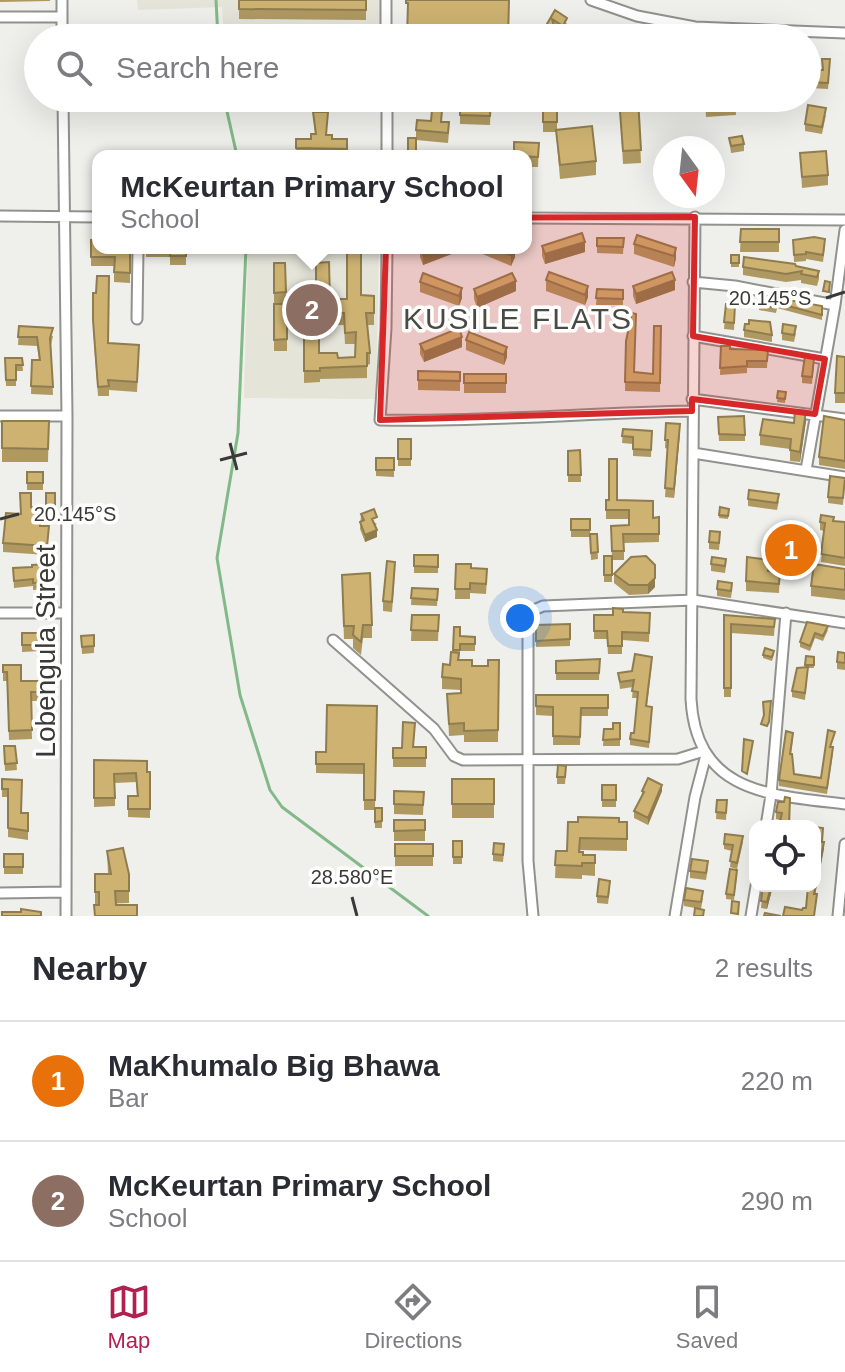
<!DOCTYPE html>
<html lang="en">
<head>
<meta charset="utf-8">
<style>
	body { margin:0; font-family:Arial,sans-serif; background:#f7f7f7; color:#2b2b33 }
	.controls { position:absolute; right:24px; bottom:24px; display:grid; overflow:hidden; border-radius:16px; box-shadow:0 8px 32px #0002 }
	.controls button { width:72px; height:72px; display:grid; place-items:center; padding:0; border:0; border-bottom:2px solid #e1e1e2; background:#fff; color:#2b2b33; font:40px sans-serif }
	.compass { position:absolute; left:653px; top:136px; width:72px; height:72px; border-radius:50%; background:#fff; box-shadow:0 8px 32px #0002; rotate:165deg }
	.you { position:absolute; left:520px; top:618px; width:28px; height:28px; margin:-20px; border:6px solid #fff; border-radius:50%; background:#1a73e8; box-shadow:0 0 0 12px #1a73e833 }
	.badge { display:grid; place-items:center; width:52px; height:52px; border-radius:50%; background:#b1204e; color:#fff; font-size:26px; font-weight:700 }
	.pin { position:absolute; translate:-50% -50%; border:4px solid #fff; box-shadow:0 2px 8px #0006 }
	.popup { position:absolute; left:92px; top:150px; width:440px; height:104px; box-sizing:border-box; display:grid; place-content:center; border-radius:16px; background:#fff; filter:drop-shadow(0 2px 6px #0005); font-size:26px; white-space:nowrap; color:#7c7c81 }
	.popup b { font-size:30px; color:#2b2b33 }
	.popup::after { content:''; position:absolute; left:50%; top:100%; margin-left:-16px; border:16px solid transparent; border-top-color:#fff }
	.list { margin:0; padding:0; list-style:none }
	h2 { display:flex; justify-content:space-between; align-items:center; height:104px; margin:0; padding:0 32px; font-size:34px }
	h2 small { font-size:26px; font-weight:400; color:#7c7c81 }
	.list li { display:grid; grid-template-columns:52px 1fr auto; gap:24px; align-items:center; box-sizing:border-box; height:120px; padding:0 32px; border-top:2px solid #e1e1e2 }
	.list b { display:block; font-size:30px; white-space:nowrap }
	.list p { margin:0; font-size:26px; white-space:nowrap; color:#7c7c81 }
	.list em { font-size:26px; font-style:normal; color:#7c7c81 }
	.icon { flex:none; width:44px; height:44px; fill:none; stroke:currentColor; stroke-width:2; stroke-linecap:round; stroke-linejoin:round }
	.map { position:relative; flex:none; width:845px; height:916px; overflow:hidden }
	.search { position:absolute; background:#fff; box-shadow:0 8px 32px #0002; left:24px; right:24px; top:24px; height:88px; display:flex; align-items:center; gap:20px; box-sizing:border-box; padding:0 28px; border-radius:44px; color:#7c7c81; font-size:30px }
	.sheet { height:344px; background:#fff }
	nav { display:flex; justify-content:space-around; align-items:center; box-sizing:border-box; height:112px; border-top:2px solid #e1e1e2; background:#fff; font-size:22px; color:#7c7c81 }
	nav a { display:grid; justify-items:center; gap:4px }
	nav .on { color:#b1204e }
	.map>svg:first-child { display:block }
	.built { fill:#e4e4d9 }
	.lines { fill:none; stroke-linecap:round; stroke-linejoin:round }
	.stream { stroke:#82b988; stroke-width:3 }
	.minor-casing { stroke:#91918e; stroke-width:13 }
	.minor { stroke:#fff; stroke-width:9 }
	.wall { fill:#b09961 }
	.shaded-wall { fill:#907d4f }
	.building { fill:#cdb271; stroke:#907d4f; stroke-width:2 }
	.marked { fill:#d62828; fill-opacity:0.2; stroke:#d62828; stroke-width:6; stroke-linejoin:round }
	.ticks { fill:none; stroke:#393938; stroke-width:3 }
	.labels { text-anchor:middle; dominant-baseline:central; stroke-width:7; stroke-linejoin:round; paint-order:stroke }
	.street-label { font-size:28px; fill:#393938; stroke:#fffffe }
	.neighbourhood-label { font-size:30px; letter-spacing:2px; fill:#494946; stroke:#fffffe }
	.ticks-label { font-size:20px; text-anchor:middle; fill:#393938; stroke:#fffffe; stroke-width:7; stroke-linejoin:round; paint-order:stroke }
</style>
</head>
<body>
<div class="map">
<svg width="845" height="916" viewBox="0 0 845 916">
	<rect width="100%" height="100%" fill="#efefeb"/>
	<path class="built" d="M137,0H382V35L224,38L222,7L138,10Z
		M248,248H379L376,399L244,398Z"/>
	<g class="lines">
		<path class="stream" d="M216,0L218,38
			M224,98L237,156
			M246,248L238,433L217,558L240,695L270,790L282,807L428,916"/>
		<g class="minor-casing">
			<path id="minor" d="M62,0V38
				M386,0V38
				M591,0L637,16L695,27L845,33
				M0,17H62
				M63,98L67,416L66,916
				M387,98V156
				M0,216L98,217
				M695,217L691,699C696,794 771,795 845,804
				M526,218L845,220
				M387,248L386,328L380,420C484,422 588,413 692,411
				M693,282L735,286L835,305
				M137,319L138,248
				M693,336L825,359
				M692,399L845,419
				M0,416H67
				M693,453L845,477
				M806,470L835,305L845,230
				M0,613H66
				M333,640L434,729L454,756L463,760L678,759L704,751
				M766,826L771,795L786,613
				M0,893L66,892
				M533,916L528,861V620L534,610L543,606L693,600L845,623
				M675,916L695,797L706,755
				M751,916L756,886
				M838,916L845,844"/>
		</g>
		<use href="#minor" class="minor"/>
	</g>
	<path class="wall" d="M0,0H50V1L0,2Z
		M239,0H366V20L239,19Z
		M555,10L567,24L563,31L554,25L557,38L543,36V31Z
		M830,65L828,89L810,88L811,70H823Z
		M407,98H491L490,125L460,124V99Z
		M513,98H524L522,108L513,107Z
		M543,98H584V106H557V130L596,161V175L560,179L556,132H543Z
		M619,98H638L641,163L623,164Z
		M665,98H677V105L666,106Z
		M705,98H735L736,115L706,117Z
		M313,112L327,135L332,139H347V156H296V139H311L315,134Z
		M826,115L822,134L805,131V124Z
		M442,122L449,132L448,143L416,140V130Z
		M729,138L744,144V151L731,153Z
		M539,143L538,167H526V156Z
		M800,153L828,175V185L802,188Z
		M93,164L98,170V198H93Z
		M741,229H779V252H740Z
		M637,235L676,258L674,267L634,254V244Z
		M597,238H624L623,254L597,253Z
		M91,240H95L110,250L130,251V283L114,282V266H91Z
		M793,240L825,246L823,262L806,259V261L794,262Z
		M542,246L585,252L545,264L542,256Z
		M146,248H186V265H170V257H146Z
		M420,248H462V250L423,265L420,257Z
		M473,248H515V257L511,266L473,250Z
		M731,255H739V267H731Z
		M274,263L286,292V303H274Z
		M796,266L819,271V279L817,286L801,283V280L786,282L743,275V267Z
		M549,272L588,297L585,305L546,291V280Z
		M423,273L462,298L459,306L420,292V282Z
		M633,286L675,290L636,304L633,296Z
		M474,289L516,291L477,308L474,299Z
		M597,289L623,290V305H596Z
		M93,293L108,343L139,354L137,392L109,390V396H98L93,330Z
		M361,295L374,296V325H367L370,353V364L367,365V378L320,379V382L304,383V335L319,353L338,358L355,357V344H345L344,325H287V351H274V304H300L330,299H347Z
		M760,295L822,306V320L777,308L776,313L759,310Z
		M726,304L735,305L734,330L724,329Z
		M19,326L53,336L51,345L53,395L31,394L32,360H39L37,346L18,345Z
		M661,326L660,392L625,391L626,341L634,372L653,374Z
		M744,330L772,335V342L744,337Z
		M469,332L507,357L504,365L466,350V340Z
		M782,333H796L794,342L782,340Z
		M420,344L462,347L424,362L420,354Z
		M721,346L730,349L768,350L767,368H747V373L720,375Z
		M845,357V403H835V393Z
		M5,358H22L23,371H16V386H6Z
		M814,365L812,384L802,383V376Z
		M418,371L460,372V391L418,390Z
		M464,374H506V393H464Z
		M778,391L786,392L785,403L777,402Z
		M718,417L745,435V441H719Z
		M845,420V469L819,465V457Z
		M2,421H49L48,462H2Z
		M806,421L800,462L790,461V449L760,445V435L794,423Z
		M666,423L680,432L674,498L665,497L668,449L665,448Z
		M623,429L652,431L651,457L633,456V444L622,443Z
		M398,439H411V466H398Z
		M580,450L581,482H568V451Z
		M376,458H394V477L376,476Z
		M27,472H43V490H27Z
		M845,478L843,505L828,503V497Z
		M46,493H55V513H46Z
		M748,499L779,501L777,510L748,506Z
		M606,500H617L653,518L659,517V542L624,543V560H612L611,526L629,525V519H606Z
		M31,507L40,526H49L47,555L3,552V543L21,514Z
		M720,507L729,509L728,519L719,518Z
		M361,514L377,524L375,525L377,537L365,542L360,529Z
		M571,519H590V534H597L598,559L591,560L590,537H571Z
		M834,521L845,522V566L821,562L824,531L820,530V522Z
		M720,539L719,550L709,549V542Z
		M414,555H438V573H414Z
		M604,556H612V582H604Z
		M47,564L48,589L33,590V586L14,588L13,568L32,567Z
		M456,564L471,568L487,579L486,594L470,593V599H455Z
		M711,564L726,566L725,573L711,571Z
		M845,569V600L811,596V586Z
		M769,571L780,572L779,593L746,591V581Z
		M395,572L392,612L383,611V601Z
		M614,574L655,587L648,594L629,595L614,583Z
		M342,588L372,625V638H363L361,655L353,648V639H344Z
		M412,588L438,589L437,606L411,605Z
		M717,589L732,590L731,598L717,596Z
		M623,612L650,613L649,642L622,640V654H608L607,639H594V615H613Z
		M412,615H439L438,641H411Z
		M724,615L775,619L774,636L731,633V697H724Z
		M807,622L828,630L823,641L815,638L810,651L800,647V642Z
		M570,624V646L536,647V625Z
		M454,627L460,636L475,637V651H460L459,660L472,666H488L499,660L498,742H464V735L449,736L447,694L461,693V690L442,689V677L450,665L453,652Z
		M22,633H41V651L22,652Z
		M94,635V653L82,654L81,636Z
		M845,653V670L837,669V662Z
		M774,654L772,661L763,658V655Z
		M806,656L814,657V668H808L805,700L792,697V691L805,667Z
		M600,659L599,680H556V661Z
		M652,663L647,706L652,707L649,748L630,745V739L634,733L638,698H632L633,687L620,689L618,673L632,671Z
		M3,665L21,681H51V701H31L32,739L9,740L7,681H3Z
		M536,695H608V716H581L580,745H553V716L536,715Z
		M377,706L375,808H382V828H375V810H364V774L316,773V752H326Z
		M620,723V746H603L604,729H613Z
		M835,738L832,747L833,753L827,794L779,786V780L793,739L791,754L794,774L821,778Z
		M4,746H15L17,770L5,771Z
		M426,747V767H393V748Z
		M94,760L150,772V818L128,817V796H137L136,782L115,783V806L94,807Z
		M566,773L565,784H557V777Z
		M2,779L22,780L21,813H28V840L8,837V797H2Z
		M452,779H494V818H452Z
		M602,785H616V807H602Z
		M642,791H662L648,825L634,818V811L642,797Z
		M424,792L423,815L394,814V804Z
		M717,800H727L726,820L716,819Z
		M784,802L780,820L776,819V812Z
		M394,820H425V841H394Z
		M568,822H627V851L580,850L583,855H595V876L582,875V879L555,878L556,851H567Z
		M453,841H462V864H453Z
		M743,842L737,869L730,867L732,851L724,849V844Z
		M395,844H433V866H395Z
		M107,851L129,874V903L95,904V874H108Z
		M504,851L503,862L493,861V854Z
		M4,854H23V874H4Z
		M708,868L706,880L690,878V871Z
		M737,875L734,900L726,899V894Z
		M763,886H773L767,909L761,908Z
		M610,888L608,904L597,903V896Z
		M703,898L701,909L684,906V900Z"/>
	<path class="shaded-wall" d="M585,242V252L545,264V254Z
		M440,248H462V250L423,265V255Z
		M515,248V257L511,266V255Z
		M676,248V258L674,267V256Z
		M675,280V290L636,304V294Z
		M516,281V291L477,308V297Z
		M588,286V297L585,305V295Z
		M462,288V298L459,306V296Z
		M462,337V347L424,362V352Z
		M507,347V357L504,365V355Z
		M806,411V421L800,462V452Z
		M680,424V432L674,498V489Z
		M377,530V537L365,542V535Z
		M655,578V587L648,594V585Z
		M662,785V791L648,825V818Z
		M824,842V849L814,901V894Z
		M771,886H773L767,909V902Z"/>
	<path class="building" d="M239,0H366V10L239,9Z
		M406,0H509L508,38H407L408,3H406Z
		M555,10L567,18L563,26L552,19L557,38H550L549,33L543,31Z
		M98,28L104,30L103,38H95Z
		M588,31L608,38H585Z
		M822,59H830L828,83L810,82L811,70H823Z
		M460,98H491L490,116L460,115Z
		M543,98H557V122H543Z
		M619,98H638L641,150L623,151Z
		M706,98H735L736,104L706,107Z
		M808,105L826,108L822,127L805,124Z
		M432,110H442L441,122H449L448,133L416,130L417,120L431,121Z
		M313,112H328L326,135H332V139H347V149L296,148V139H311V134H316Z
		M592,126L596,161L560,165L556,130Z
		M742,136L744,144L731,146L729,138Z
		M408,138H416V156H408Z
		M514,142L539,143L538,157L514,156Z
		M826,151L828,175L802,177L800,153Z
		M93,164H97L98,191H93Z
		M95,225H98V248H110V250L130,251V273L114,272L115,257H91V240H95Z
		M741,229H779V242H740Z
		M582,233L585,242L545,254L542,246Z
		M637,235L676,248L674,256L634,244Z
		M814,237L825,239L823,255L806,252V254L794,255L793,240Z
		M597,238H624L623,247L597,246Z
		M170,248H186V256H170Z
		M347,248H361V295L374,296V313H366L370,353H367V366L320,368V371H304V335H319V353H337L338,358L355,357L356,332L345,333L344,313H287V339L274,340V304H300L299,295L316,294V263L329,262L330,299H347Z
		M420,248H440L423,255Z
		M493,248H515L511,255Z
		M731,255H739V263H731Z
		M744,257L795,264L796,266L819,271L817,277L801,274L802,271L786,274L743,267Z
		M274,263H285L286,292L274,293Z
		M549,272L588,286L585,295L546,280Z
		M672,272L675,280L636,294L633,286Z
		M423,273L462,288L459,296L420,282Z
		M512,273L516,281L477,297L474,289Z
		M97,276H109L108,343L139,345L137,382L108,380L109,386L98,387L93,320V293H96Z
		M825,281L830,282L829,292L823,291Z
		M597,289L623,290V299L596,298Z
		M760,295L822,306V315L777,303L776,308L759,305Z
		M726,304L735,305L734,323L724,322Z
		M632,313L636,314L634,372L653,374L654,326H661L660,383L625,382L626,341Z
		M749,320L770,322L772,335L744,330L745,324H749Z
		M783,324L796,326L794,335L782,333Z
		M19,326L53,328L50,338L53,387L31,386L32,360H40L37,337H18Z
		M459,328L462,337L424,352L420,344Z
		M469,332L507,347L504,355L466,340Z
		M721,346H730V349L768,350L767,361H747V366L720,368Z
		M805,356L814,358L812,377L802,376Z
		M837,356L845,357V393H835Z
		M5,358H22L23,365H16V380H6Z
		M418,371L460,372V381L418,380Z
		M464,374H506V383H464Z
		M778,391L786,392L785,399L777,398Z
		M795,410L806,411L800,452L790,450L791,439L760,435L763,419L794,423Z
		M744,416L745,435L719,434L718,417Z
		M824,416L845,420V461L819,457Z
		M2,421H49L48,449L2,448Z
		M666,423L680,424L674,489L665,488L668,440H665Z
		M623,429L652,431L651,450L633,449V437L622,436Z
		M398,439H411V459H398Z
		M580,450L581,475H568V451Z
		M376,458H394V470H376Z
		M609,459H617V500L653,501V518L659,517V534H623L624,551H612L611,526L629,525V510H606V500H609Z
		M27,472H43V483H27Z
		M830,476L845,478L843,498L828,497Z
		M749,490L779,494L777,503L748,499Z
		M20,493H31V507L41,508L40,526H49L47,546L3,543L6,513L21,514Z
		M46,493H55V506H46Z
		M720,507L729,509L728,516L719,515Z
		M374,509L377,517L372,519L377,530L365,535L360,522L364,520L361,514Z
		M821,515L834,517L833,521L845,522V558L821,554L825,523L820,522Z
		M571,519H590V530H571Z
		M710,531L720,532L719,543L709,542Z
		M590,534H597L598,552L591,553Z
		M414,555H438V567L414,566Z
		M604,556H612V575H604Z
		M646,556L655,565V578L648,585H629L614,574L631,557Z
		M712,557L726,559L725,566L711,564Z
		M747,557L770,560L768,571L780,572L779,584L746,581Z
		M387,561L395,562L392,602L383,601Z
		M47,564L48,582L33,583V579L14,581L13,568L32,567V565Z
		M456,564H471V568L487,569L486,584L470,583V589H455Z
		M814,564L845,569V590L811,586Z
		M370,573L372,625H363L361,642L353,635L354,626H344L342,575Z
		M718,581L732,583L731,591L717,589Z
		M412,588L438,589L437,600L411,598Z
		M613,608L623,609V612L650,613L649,633L622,632V646H608L607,631H594V615H613Z
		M412,615H439L438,631L411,630Z
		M724,615L775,619L774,627L731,624V688H724Z
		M807,622L828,626L823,636L815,633L810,646L800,642Z
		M570,624V639L536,641V625Z
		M454,627H460V636L475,637V644H460V650H453Z
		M22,633H41V645H22Z
		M94,635V646L82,647L81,636Z
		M765,648L774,651L772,657L763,655Z
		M451,652L459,653L458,660H472V666H488V660H499L498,730L464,731V723L449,724L447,694L461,693V679L442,677L443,664L450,665Z
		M838,652L845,653V663L837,662Z
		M635,654L652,657L646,706L652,707L649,742L630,739L631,733H634L638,692L632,691L634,680L620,682L618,673L632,671Z
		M806,656L814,657V665H805Z
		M600,659L599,673H556V661Z
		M3,665H21V681H51V692H31L32,730L9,731L7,672H3Z
		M808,667L805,693L792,691L797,668Z
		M536,695H608V708H581L580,737L553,736V707L536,706Z
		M771,701L769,722L767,726L761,724L764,715L763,702Z
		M327,705L377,706L375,800H364V764H316V752H326Z
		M403,722L415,723L413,747H426V758H393V748H402Z
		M613,723H620V739L603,740L604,729H613Z
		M828,730L835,732L830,747H833L827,788L779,780L786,731L793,733L790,754H792L794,774L821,778Z
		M744,739L753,741L747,774L742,771Z
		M4,746H15L17,763L5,764Z
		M94,760L147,761V772H150V809H128V796H138L136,773L114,774L115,798H94Z
		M558,765L566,766L565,777H557Z
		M648,778L662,785L648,818L634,811L644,792L642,791Z
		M2,779L22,780L21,813H28V831L8,828V789H2Z
		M452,779H494V804H452Z
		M602,785H616V800H602Z
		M394,791L424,792L423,805L394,804Z
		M785,797L790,798L789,826H779L782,813L776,812L778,802H784Z
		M717,800H727L726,813L716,812Z
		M375,808H382V821L375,822Z
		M578,817L619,818V822H627V839L580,838L579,852H583V855H595V863H582V866L555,865L556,851H567L568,822H578Z
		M394,820H425V830L394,831Z
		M815,827L823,828L822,842H824L814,894H817L814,916H783L785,907L802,910L803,908H806L808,886H815Z
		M725,834L743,836L737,863L730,861L733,845L724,844Z
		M453,841H462V857H453Z
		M494,843L504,844L503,855L493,854Z
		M395,844H433V856H395Z
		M123,848L129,874V891H115L116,905H137V916H95L94,905H99V892H95V874H111L107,851Z
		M4,854H23V867H4Z
		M692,859L708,861L706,873L690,871Z
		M730,869L737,870L734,895L726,894Z
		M599,879L610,881L608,897L597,896Z
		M763,886H771L767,902L761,901Z
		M686,888L703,891L701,902L684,900Z
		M732,901L739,902L738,914L731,913Z
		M695,908L704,910L703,916H694Z
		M21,909L41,912V916H2V912H21Z
		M765,913L781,916H764Z"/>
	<path class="marked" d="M695,217L693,336L825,359L815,414L692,399V411L380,420L387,218Z"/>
	<path class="ticks" d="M826,298L845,292M230,443L237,470M220,460L247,453M0,519L19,514M352,897L357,916"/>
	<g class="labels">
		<g class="street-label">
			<text transform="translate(45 651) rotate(-90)">Lobengula Street</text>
		</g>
		<g class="neighbourhood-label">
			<text x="518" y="318">KUSILE FLATS</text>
		</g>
	</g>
	<g class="ticks-label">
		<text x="770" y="305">20.145°S</text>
		<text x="75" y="521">20.145°S</text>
		<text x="352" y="884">28.580°E</text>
	</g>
</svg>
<div class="controls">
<button><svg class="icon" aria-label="locate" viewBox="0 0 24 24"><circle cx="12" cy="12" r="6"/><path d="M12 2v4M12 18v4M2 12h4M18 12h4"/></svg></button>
</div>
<svg class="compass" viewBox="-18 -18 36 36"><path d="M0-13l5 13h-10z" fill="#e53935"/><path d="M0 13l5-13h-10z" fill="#7c7c81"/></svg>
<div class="you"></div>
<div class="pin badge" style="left:791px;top:550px;background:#e8710a">1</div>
<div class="pin badge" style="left:312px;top:310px;background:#8d6e63">2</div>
<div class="popup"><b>McKeurtan Primary School</b>School</div>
<div class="search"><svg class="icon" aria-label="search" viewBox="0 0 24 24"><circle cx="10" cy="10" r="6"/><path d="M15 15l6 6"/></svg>Search here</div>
</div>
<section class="sheet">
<h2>Nearby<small>2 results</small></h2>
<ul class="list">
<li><span class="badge" style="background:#e8710a">1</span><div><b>MaKhumalo Big Bhawa</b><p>Bar</p></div><em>220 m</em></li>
<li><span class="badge" style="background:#8d6e63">2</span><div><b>McKeurtan Primary School</b><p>School</p></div><em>290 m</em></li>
</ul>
</section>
<nav>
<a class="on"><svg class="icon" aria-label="map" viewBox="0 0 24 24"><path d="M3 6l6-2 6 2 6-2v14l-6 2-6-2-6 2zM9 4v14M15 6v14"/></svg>Map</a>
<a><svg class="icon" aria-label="directions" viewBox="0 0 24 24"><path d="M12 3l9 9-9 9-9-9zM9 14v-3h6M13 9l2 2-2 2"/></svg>Directions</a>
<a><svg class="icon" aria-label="saved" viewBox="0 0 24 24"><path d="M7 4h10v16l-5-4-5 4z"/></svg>Saved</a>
</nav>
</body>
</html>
